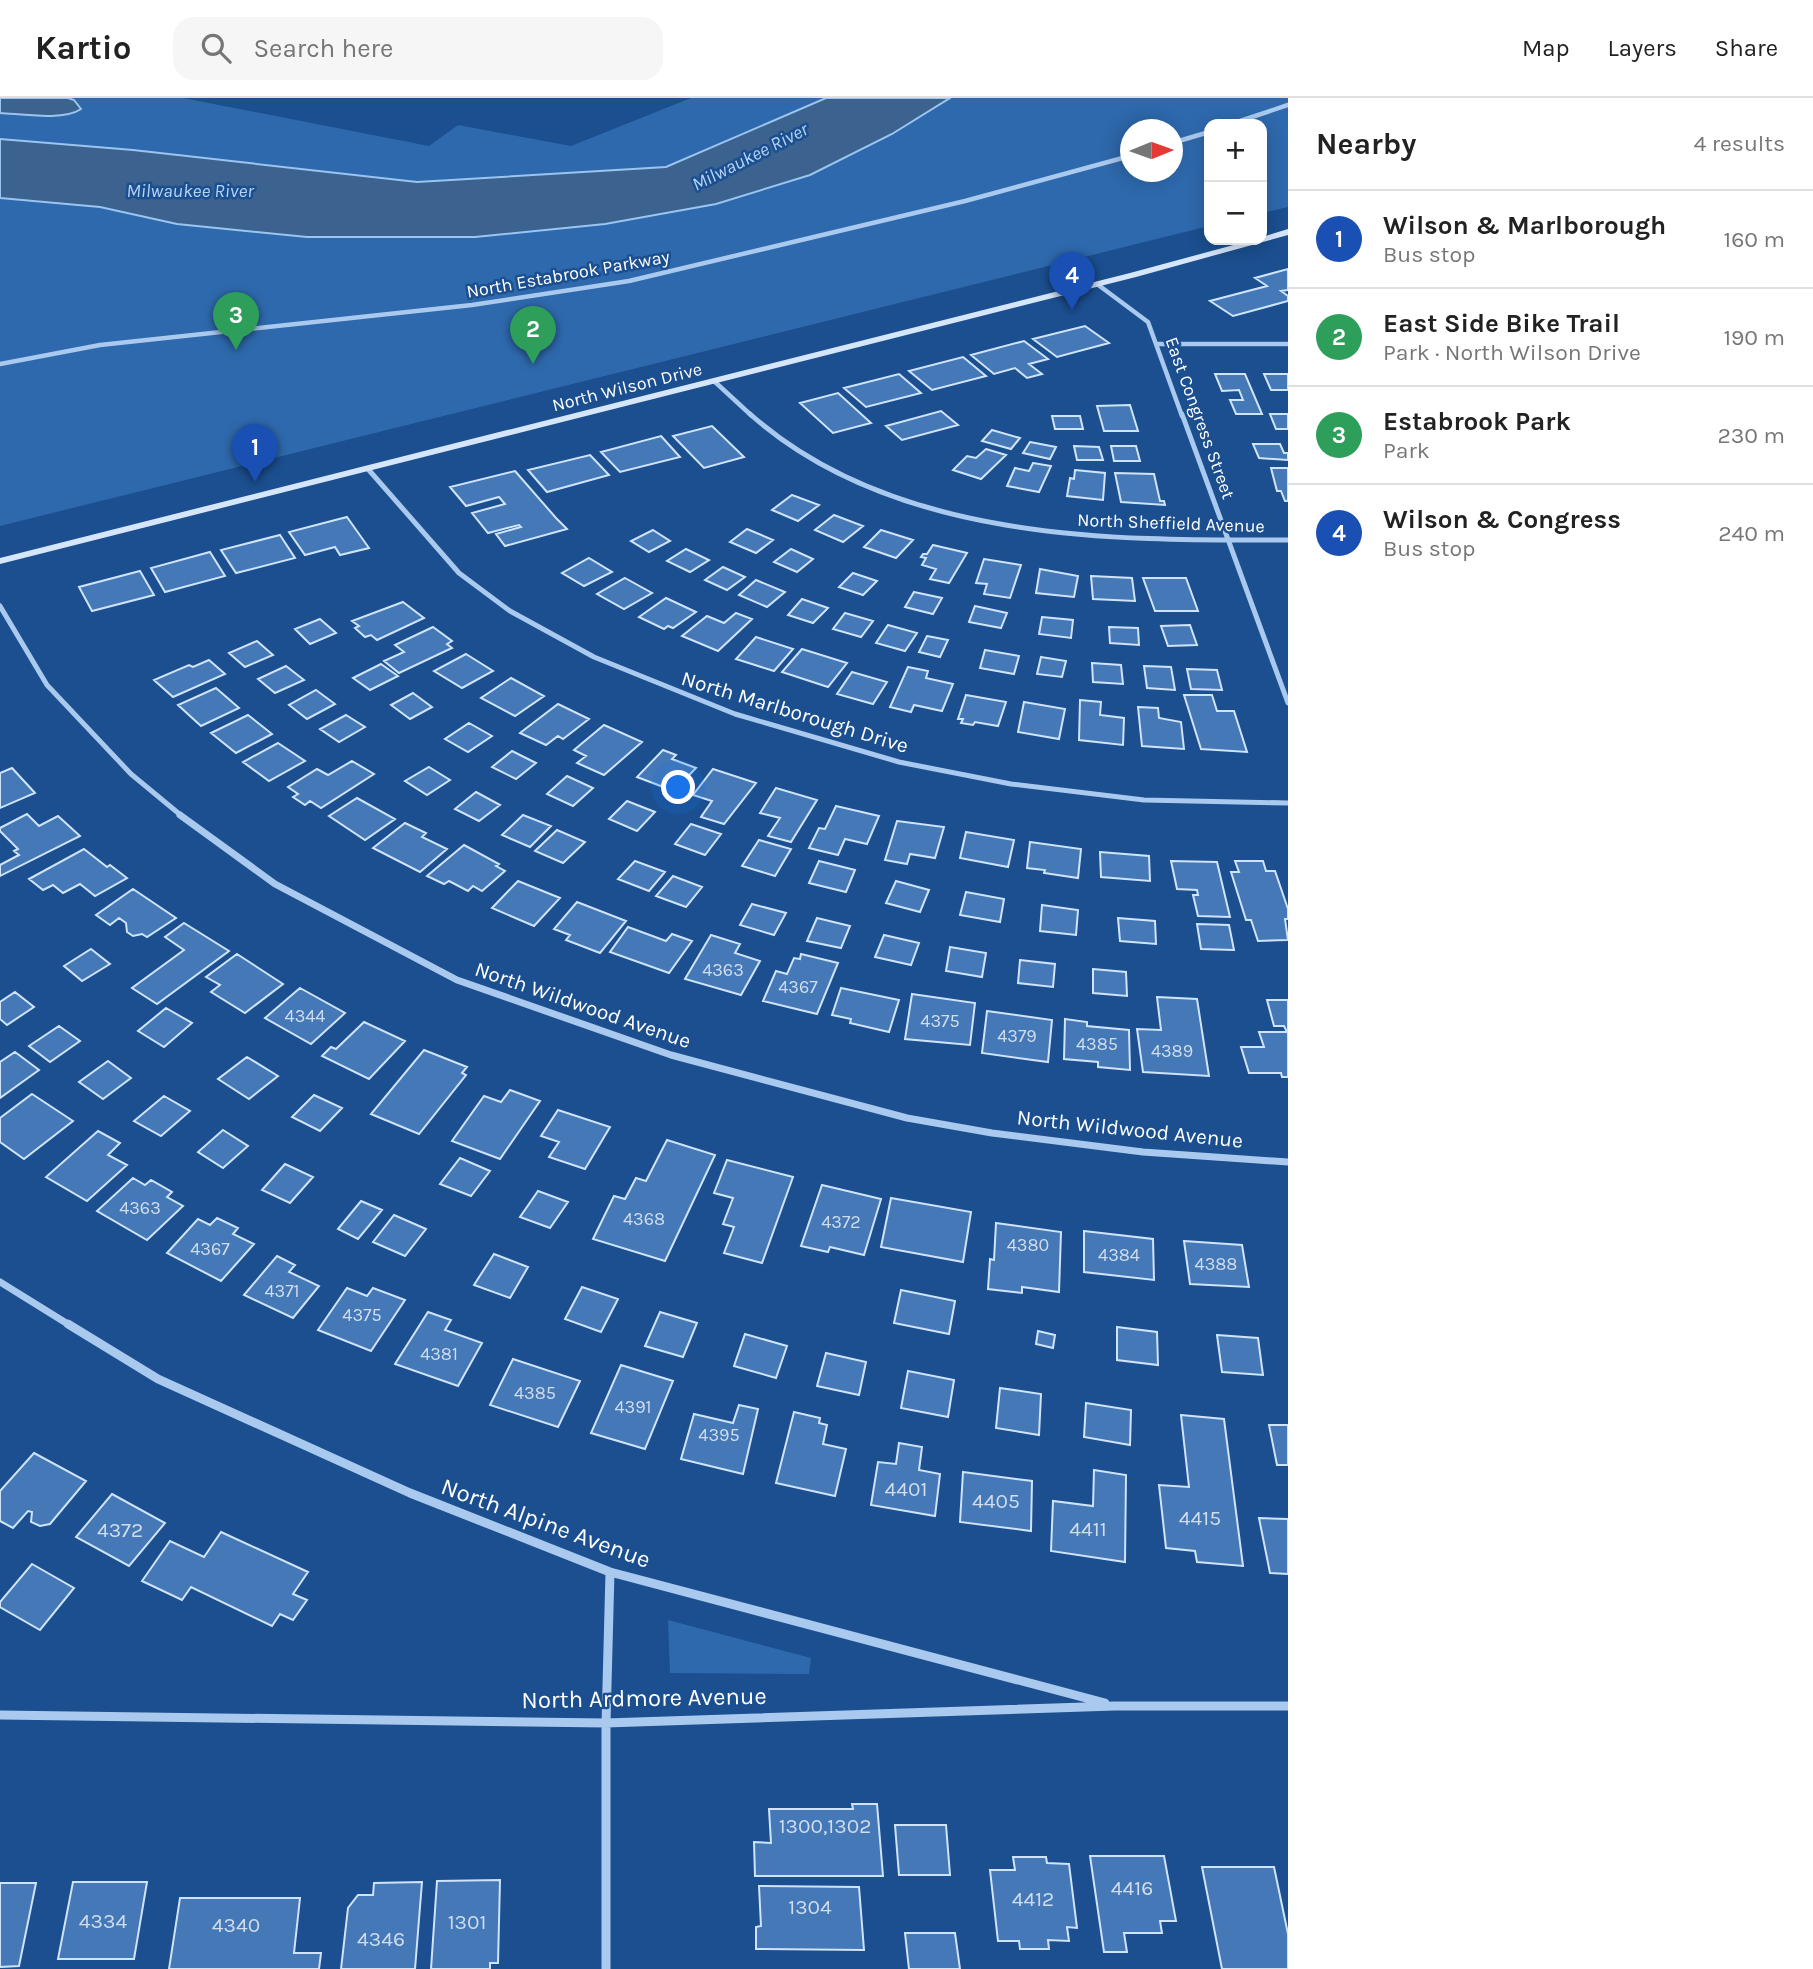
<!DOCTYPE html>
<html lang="en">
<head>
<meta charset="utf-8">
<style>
	body { margin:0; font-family:Karla,sans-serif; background:#f6f6f6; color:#222 }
	.controls { position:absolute; right:21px; top:21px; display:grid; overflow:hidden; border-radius:14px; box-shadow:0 4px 18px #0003 }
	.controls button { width:63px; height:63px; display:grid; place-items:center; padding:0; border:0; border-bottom:2px solid #e0e0e0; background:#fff; color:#222; font:35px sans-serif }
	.compass { position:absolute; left:1120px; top:21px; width:63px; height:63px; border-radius:50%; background:#fff; box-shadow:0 4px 18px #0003; rotate:89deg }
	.you { position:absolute; left:679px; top:690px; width:24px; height:24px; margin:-18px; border:5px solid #fff; border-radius:50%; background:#1a73e8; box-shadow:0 0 0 10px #1a73e833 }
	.badge { display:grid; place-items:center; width:46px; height:46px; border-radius:50%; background:#857141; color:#fff; font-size:23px; font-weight:700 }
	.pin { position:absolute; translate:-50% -58px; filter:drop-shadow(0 2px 4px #0008) }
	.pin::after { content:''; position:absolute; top:37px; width:24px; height:21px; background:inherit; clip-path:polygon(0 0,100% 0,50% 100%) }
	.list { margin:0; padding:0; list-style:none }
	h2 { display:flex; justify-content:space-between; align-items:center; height:91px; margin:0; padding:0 28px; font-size:30px }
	h2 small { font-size:23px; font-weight:400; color:#767676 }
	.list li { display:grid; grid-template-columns:46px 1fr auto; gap:21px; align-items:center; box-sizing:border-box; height:98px; padding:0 28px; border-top:2px solid #e0e0e0 }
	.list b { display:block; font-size:26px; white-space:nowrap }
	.list p { margin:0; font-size:23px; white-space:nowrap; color:#767676 }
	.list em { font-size:23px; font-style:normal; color:#767676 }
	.icon { flex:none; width:38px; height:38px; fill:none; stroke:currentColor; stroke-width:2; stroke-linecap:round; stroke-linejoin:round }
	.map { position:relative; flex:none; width:1288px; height:1871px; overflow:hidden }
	header { display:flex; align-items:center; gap:42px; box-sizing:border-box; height:98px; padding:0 35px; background:#fff; border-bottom:2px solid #e0e0e0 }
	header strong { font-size:33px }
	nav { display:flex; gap:38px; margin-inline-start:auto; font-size:24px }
	.search { width:490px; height:63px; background:#f6f6f6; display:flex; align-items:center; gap:18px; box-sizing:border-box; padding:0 24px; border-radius:21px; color:#767676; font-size:26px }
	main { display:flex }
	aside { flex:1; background:#fff }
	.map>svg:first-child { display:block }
	.green { fill:#2e69ad; fill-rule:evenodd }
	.water { fill:#3c6290; stroke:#9cc4f0; stroke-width:2 }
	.building { fill:#4478b7; stroke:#cfe3fa; stroke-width:2 }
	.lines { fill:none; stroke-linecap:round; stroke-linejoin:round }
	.street-far3 { stroke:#a9c9ee; stroke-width:4.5 }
	.street-far2 { stroke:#a9c9ee; stroke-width:5 }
	.street-far1 { stroke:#a9c9ee; stroke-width:7 }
	.street { stroke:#a9c9ee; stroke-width:9 }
	.secondary { fill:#d6e6fa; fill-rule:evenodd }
	.labels { text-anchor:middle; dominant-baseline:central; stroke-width:5; stroke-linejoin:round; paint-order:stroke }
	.far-street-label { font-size:18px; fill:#fff; stroke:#1b4f8f }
	.number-label { font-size:18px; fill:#d0dded }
	.far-water-label { font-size:19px; font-style:italic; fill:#b5d3f5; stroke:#1b4f8f }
	.street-label { font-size:21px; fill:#fff; stroke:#1b4f8f }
	.near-number-label { font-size:21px; fill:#d0dded }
	.near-street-label { font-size:24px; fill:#fff; stroke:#1b4f8f }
</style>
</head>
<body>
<header>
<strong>Kartio</strong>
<div class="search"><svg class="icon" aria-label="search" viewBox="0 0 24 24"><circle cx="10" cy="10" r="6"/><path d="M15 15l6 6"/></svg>Search here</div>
<nav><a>Map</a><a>Layers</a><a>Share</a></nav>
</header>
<main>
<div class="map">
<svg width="1288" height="1871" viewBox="0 0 1288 1871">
	<rect width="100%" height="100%" fill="#1b4f8f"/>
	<path class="green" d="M68,0H183L429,48L458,27L571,48L691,0H826L666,69L417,84L133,52L0,41V15L61,16L74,2Z
		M950,0H1288V109L1262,115V26H1209V128L0,428V100L100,109L177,126L307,139H475L605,126L717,106L810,77L892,36ZM1130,32H1172V74H1130Z
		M668,1522L811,1560L809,1576L670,1575Z"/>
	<path class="water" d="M0,0H68L74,2L81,11C64,23 21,16 0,15Z
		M826,0H950L892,36L810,77L716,106L605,126L475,139H307L177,126L100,109L0,100V41L133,52L417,84L666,69Z"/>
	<path class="building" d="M1288,171V192L1281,193L1288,198V203L1233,218L1210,203L1267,188L1255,180Z
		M1085,228L1109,245L1057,259L1033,241Z
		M1024,243L1048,261L1029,266L1042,276L1027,280L1015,270L994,276L971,257Z
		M963,259L986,278L932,292L909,273Z
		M899,276L921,295L866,309L844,290Z
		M1215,276H1245L1262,316H1236L1230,302H1243L1239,292L1222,293Z
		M1264,276H1288V292H1271Z
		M838,295L871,325L833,335L800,305Z
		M1130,307L1138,333H1104L1097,308Z
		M941,313L958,327L902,342L886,328Z
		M1270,316H1288V331H1276Z
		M1052,318H1080L1083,331H1055Z
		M712,328L744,359L704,370L673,338Z
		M992,332L1020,340L1011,351L982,343Z
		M661,338L680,359L620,374L601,354Z
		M1030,344L1056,349L1050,361L1023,355Z
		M1253,346H1280L1284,355H1288V362L1259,360Z
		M1074,348L1099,349L1103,362H1077Z
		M1111,348H1136L1140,363H1114Z
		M986,351L1006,357L981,381L953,372L967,358L976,360Z
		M590,357L609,377L547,394L528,372Z
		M1033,365L1051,368L1039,394L1007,388L1015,370L1029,373Z
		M1271,370H1288V403H1285L1281,393H1277Z
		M1075,372L1105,375L1103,402L1067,398L1070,380L1074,381Z
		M515,373L556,420L567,431L505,448L496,436L521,429L519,427L488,435L472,415L505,406L499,399L466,408L450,389Z
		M1115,375L1154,376L1160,403H1164L1165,407L1121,404Z
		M792,397L819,407L798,423L772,412Z
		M834,417L863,428L843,444L815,432Z
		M347,419L369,450L340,457L335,449L305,457L289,434Z
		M747,431L773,442L756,455L730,444Z
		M653,432L670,443L649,454L631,443Z
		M881,432L913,442L896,460L864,449Z
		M280,437L295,460L236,475L221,452Z
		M933,447L967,455L949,485L930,481L936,471L922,467L926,460L921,459L923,456H927Z
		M686,451L709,462L690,474L667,463Z
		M791,451L813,461L797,474L774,464Z
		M210,454L225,478L165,494L151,470Z
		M589,460L612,474L584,488L562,475Z
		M984,461L1021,467L1010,500L984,496L987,486L976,485Z
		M723,469L745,479L727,492L705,482Z
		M1040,471L1078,478L1074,499L1036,495Z
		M140,473L154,497L92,513L79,489Z
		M853,475L877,483L863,497L839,489Z
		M1091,478L1132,480L1135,503L1093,501Z
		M625,480L652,495L624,511L597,496Z
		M1143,480H1186L1198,513H1155Z
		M756,482L785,494L767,509L739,497Z
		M914,494L942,500L933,516L905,509Z
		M666,500L696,514L673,530L668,528L664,531L639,519Z
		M802,501L828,510L813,525L788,517Z
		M403,504L424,520L377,542L371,537L365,539L355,530L359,528L352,523Z
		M975,508L1007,515L1001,530L969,524Z
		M736,515L752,521L718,553L682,538L707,518L724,525Z
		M845,515L873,523L861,539L833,531Z
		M1042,519L1073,522L1071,540L1039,536Z
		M320,521L336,535L310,546L295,531Z
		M888,527L917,535L905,553L876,545Z
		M1190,527L1197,547L1168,548L1161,528Z
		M433,529L452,543L447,546L452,550L399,575L384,563L404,554L395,547Z
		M1109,529L1138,530L1139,547L1110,545Z
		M927,538L948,542L940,559L919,554Z
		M756,539L793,551L774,573L736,561Z
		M257,543L273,557L245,569L229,555Z
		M802,551L847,565L828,589L782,574Z
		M985,552L1019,558L1014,576L980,570Z
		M466,556L493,573L462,590L434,573Z
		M1041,559L1066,563L1062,579L1037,576Z
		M209,562L225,576L173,599L154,582L189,567L193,569Z
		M1092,565L1121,567L1123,586L1093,584Z
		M381,566L398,578L370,592L353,580Z
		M286,568L304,582L275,595L258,581Z
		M1144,568L1171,569L1175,592L1147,590Z
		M908,569L928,573L926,580L953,586L942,613L914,607L911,614L890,609Z
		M1187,571L1217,572L1222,592L1191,591Z
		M852,574L887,584L873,606L837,596Z
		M511,580L544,598L515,618L481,600Z
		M216,590L239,610L201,628L178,607Z
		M316,592L335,606L307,621L289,607Z
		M413,595L432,609L410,621L391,607Z
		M966,597L1006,604L998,628L975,624L973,627L961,625L963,621H958Z
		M1184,597H1212L1217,613H1234L1247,654L1201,651Z
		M1080,602L1101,604L1100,617L1124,620L1123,647L1079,642Z
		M1024,604L1065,611L1059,641L1018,634Z
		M558,606L589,621L563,641L558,638L546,647L520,635Z
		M1138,609L1158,610L1159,620L1181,624L1184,651L1142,648Z
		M248,617L272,636L236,655L211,635Z
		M346,617L365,629L339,644L320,631Z
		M469,625L492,638L468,654L445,641Z
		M604,627L642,644L604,677L577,665L586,658L574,652Z
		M278,645L305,663L269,683L243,664Z
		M663,652L676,657L672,661L696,670L674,693L637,679Z
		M512,653L536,665L516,681L492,669Z
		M352,663L374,676L321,710L310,703L305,707L293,699L298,696L288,689L317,671L328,677Z
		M429,669L450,682L427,697L405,683Z
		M12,670L35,695L0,710V675Z
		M713,671L756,685L724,726L701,719L712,703L693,697Z
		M567,678L593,690L573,708L547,696Z
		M776,690L817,702L791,744L768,738L780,720L760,715Z
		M476,694L500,707L479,723L455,711Z
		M357,700L395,721L365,742L329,718Z
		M627,703L655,714L637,733L609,721Z
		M836,708L879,718L867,746L845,741L838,757L809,750L819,730L825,731Z
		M27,716L39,728L58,718L80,738L0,778V767L19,757L14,753L18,751L0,733V730Z
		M523,717L551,728L530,749L502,737Z
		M897,723L944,729L935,760L910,756L907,766L885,762Z
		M405,725L426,735L422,739L447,751L420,774L373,750Z
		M691,726L721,736L705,757L675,746Z
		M557,732L585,744L563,765L535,753Z
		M966,734L1014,742L1008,769L960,760Z
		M759,742L791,751L775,778L742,768Z
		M1030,744L1081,751L1078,780L1044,775L1045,772L1027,770Z
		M464,747L499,766L496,768L505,773L482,793L473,788L468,793L449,783L444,786L427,778Z
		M84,751L107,769L110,767L127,780L95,798L80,786L63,795L53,787L43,792L29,781Z
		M1100,754L1149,758L1150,783L1101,779Z
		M635,763L665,774L649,793L618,781Z
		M819,763L855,772L846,794L809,785Z
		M1171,763L1217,764L1230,819L1198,818L1193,797H1198L1197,792L1177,791Z
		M1235,763H1263L1266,773H1275L1288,811V821H1285L1288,842L1258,843L1251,822H1246L1231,774H1239Z
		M673,778L702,789L686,809L656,798Z
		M518,783L560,800L534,828L492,810Z
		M896,783L929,792L920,814L886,805Z
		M133,791L176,820L147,839L142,836L133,838L127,834L126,825L119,820L110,827L96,817Z
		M966,794L1004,801L1000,824L960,817Z
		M577,804L626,823L600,855L566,842L570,837L554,831Z
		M752,806L786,815L774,837L740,827Z
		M1042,807L1078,812L1076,837L1040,833Z
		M817,820L850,828L841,850L807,843Z
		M1118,820L1155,823L1156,846L1120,843Z
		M184,825L229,853L157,906L132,890L184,852L165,839Z
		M1197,826L1229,827L1234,852L1201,851Z
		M628,829L666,843L672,836L692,843L669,875L610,854Z
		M711,837L740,846L735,855L760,863L741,897L685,881Z
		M884,837L919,845L911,867L875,859Z
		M950,849L986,855L982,879L946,873Z
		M91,851L110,866L82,883L64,868Z
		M237,856L283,886L245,915L211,894L220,887L206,879Z
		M801,856L838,865L817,916L763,903L776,873L787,876L794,860L800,861Z
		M1020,862L1055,866L1053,889L1018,885Z
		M1093,871L1126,874L1127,898L1093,895Z
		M300,890L345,915L311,946L265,920Z
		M841,890L899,902L889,934L850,925L851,921L832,917Z
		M15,894L34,909L7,927L0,921V904Z
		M912,896L975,905L970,947L905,941Z
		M1157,899L1197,901L1209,978L1143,974L1137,931L1161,932Z
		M1267,902H1288V979H1282L1281,975H1249L1241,949H1264L1259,934H1287L1284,928H1274Z
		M166,910L192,925L164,949L138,933Z
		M987,913L1052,922L1048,964L982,955Z
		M1065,921L1087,924V928L1129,932L1130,972L1098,969V964L1064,961Z
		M364,924L405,943L369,981L322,958L331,949L336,951Z
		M59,928L80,943L50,964L29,948Z
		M424,952L467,969L462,975L466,977L419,1036L371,1016Z
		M15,954L39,972L0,1000V964Z
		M247,959L278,978L249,1001L218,981Z
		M108,963L131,980L103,1001L79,984Z
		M510,992L540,1003L500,1061L452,1043L484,998L501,1004Z
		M32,996L73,1023L24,1061L0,1044V1020Z
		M314,997L342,1010L320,1033L292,1019Z
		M164,998L190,1013L161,1038L134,1023Z
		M558,1012L610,1029L585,1071L549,1059L559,1044L541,1038Z
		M223,1032L248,1048L223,1070L198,1054Z
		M98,1033L120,1045L108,1057L127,1067L87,1103L46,1079Z
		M667,1042L715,1057L665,1163L593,1141L614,1098L625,1101L636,1080L646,1083Z
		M460,1060L490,1073L471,1098L440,1086Z
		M727,1062L793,1079L762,1165L724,1155L734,1129L723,1126L733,1100L714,1095Z
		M285,1066L313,1079L290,1105L262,1092Z
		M133,1080L145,1087L151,1082L172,1094L167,1099L183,1108L147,1142L97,1113Z
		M822,1087L881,1101L864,1157L830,1149L828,1154L801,1148Z
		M538,1093L568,1104L550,1130L520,1119Z
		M891,1100L971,1114L963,1164L881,1149Z
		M361,1103L382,1112L358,1141L338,1131Z
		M394,1117L426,1131L405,1158L373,1144Z
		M217,1120L238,1130L233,1136L254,1146L221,1183L167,1155L198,1121L210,1127Z
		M996,1125L1061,1134L1059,1194L1022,1189V1195L988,1191L990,1161L994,1162Z
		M1084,1133L1153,1141L1154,1182L1084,1174Z
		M1184,1143L1242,1147L1249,1189L1190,1186Z
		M494,1156L528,1169L510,1200L474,1187Z
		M277,1158L295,1167L289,1174L319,1188L293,1220L244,1197Z
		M582,1189L618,1201L601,1234L565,1221Z
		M347,1190L367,1198L373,1190L405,1202L371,1253L318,1232Z
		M901,1192L955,1203L949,1236L894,1225Z
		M428,1214L451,1222L445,1232L482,1245L458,1288L395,1266Z
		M660,1214L697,1225L683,1259L645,1248Z
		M1117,1229L1157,1234L1158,1267L1117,1262Z
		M1038,1233L1055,1237L1053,1250L1036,1246Z
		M745,1236L787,1248L776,1280L734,1268Z
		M1217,1237L1258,1240L1263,1277L1222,1274Z
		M826,1255L866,1264L859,1297L817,1288Z
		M513,1261L580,1283L558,1329L490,1307Z
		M621,1267L673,1283L645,1351L591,1335Z
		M908,1273L954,1282L948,1319L901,1310Z
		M1000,1290L1041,1296L1039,1337L996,1330Z
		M1086,1305L1131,1312L1130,1347L1084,1339Z
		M739,1307L758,1311L743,1376L681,1361L694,1316L733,1325Z
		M794,1314L820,1320L819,1325L827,1327L823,1346L846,1351L835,1398L776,1385Z
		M1181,1317L1224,1321L1243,1468L1197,1464L1195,1453L1166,1450L1159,1387L1189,1389Z
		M1269,1327H1288V1367H1277Z
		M899,1345L922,1349L919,1372L940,1376L935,1418L871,1407L878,1364L896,1366Z
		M34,1355L86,1383L50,1426L40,1428L31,1424L32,1414L28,1413L13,1430L0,1423V1393Z
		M1094,1372L1126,1377L1125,1464L1051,1453L1053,1403L1093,1408Z
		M963,1374L1032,1383L1031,1433L960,1424Z
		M112,1396L165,1425L129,1468L76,1439Z
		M1259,1420L1288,1421V1476L1270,1475Z
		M221,1434L308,1474L293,1496L307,1502L293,1522L280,1516L272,1528L191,1489L182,1502L142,1483L170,1443L204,1459Z
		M32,1466L74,1490L40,1532L0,1509V1504Z
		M852,1706H877L883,1778H755L754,1744L771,1745L769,1711H853Z
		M895,1727H946L950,1777H899Z
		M1090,1758H1164L1176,1823H1160L1162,1835H1124L1127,1854H1104Z
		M1013,1759H1046L1047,1765L1069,1766L1077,1830L1067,1829L1069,1843L1048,1842L1049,1851H1020L1019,1843H998L990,1772H1015Z
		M1202,1769H1274L1288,1836V1871H1222Z
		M500,1782L498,1865H490V1871H431L437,1783Z
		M73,1784H147L134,1861H58Z
		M422,1784L415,1871H341L348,1810L358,1797H373L374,1785Z
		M0,1785H36L19,1868L0,1869Z
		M759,1788L859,1789L864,1852L756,1851V1829L761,1828Z
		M180,1800H300L294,1855H321L319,1871H169Z
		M905,1835H955L960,1871H909Z"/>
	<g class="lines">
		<path class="street-far3" d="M1231,26L1288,7
			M1172,45L1209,34
			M1097,186L1148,224L1182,318
			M1158,246H1288
			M0,266L100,247L472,207L629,183L965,103L1130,58
			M714,283L752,318"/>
		<path class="street-far2" d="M750,316C893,443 1109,443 1288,442
			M1182,316L1288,605
			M368,371L459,475L510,513L594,559L735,616L899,664L1011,686L1144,702L1288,705
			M0,508L47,587L131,676L183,719"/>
		<path class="street-far1" d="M180,717L275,786L457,882L671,957L907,1020L992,1035L1143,1054L1288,1064
			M0,1184L71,1228"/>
		<path class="street" d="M68,1226L158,1281L410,1395L610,1474L1105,1605
			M0,1617L606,1625L1115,1608H1288
			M606,1871V1625L610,1474"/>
		<path class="secondary" d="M1288,131V137L1136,179L0,466V460L1130,175L1252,142H1262V139Z"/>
	</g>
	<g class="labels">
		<g class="far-street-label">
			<text transform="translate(568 176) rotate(-10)">North Estabrook Parkway</text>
			<text transform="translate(627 289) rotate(-14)">North Wilson Drive</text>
			<text transform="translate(1200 320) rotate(70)">East Congress Street</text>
			<text transform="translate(1171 425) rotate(2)">North Sheffield Avenue</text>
		</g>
		<g class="number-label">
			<text x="723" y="872">4363</text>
			<text x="798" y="889">4367</text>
			<text x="305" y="918">4344</text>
			<text x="940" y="923">4375</text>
			<text x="1017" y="938">4379</text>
			<text x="1097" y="946">4385</text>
			<text x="1172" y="953">4389</text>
			<text x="140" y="1110">4363</text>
			<text x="644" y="1121">4368</text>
			<text x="841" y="1124">4372</text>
			<text x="1028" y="1147">4380</text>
			<text x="210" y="1151">4367</text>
			<text x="1119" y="1157">4384</text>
			<text x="1216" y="1166">4388</text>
			<text x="282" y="1193">4371</text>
			<text x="362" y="1217">4375</text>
			<text x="439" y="1256">4381</text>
			<text x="535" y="1295">4385</text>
			<text x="633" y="1309">4391</text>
			<text x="719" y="1337">4395</text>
		</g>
		<g class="far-water-label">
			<text transform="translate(750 59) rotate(-27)">Milwaukee River</text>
			<text x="190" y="93">Milwaukee River</text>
		</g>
		<g class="street-label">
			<text transform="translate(795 614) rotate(17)">North Marlborough Drive</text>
			<text transform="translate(583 907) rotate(19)">North Wildwood Avenue</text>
			<text transform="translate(1130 1031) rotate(6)">North Wildwood Avenue</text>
		</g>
		<g class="near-number-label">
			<text x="906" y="1391">4401</text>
			<text x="996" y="1403">4405</text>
			<text x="1200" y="1420">4415</text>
			<text x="1088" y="1431">4411</text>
			<text x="120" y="1432">4372</text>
			<text x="825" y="1728">1300,1302</text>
			<text x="1132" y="1790">4416</text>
			<text x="1033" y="1801">4412</text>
			<text x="810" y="1809">1304</text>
			<text x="103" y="1823">4334</text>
			<text x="467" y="1824">1301</text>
			<text x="236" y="1827">4340</text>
			<text x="381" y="1841">4346</text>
		</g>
		<g class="near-street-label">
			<text transform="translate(546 1425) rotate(20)">North Alpine Avenue</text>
			<text transform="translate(644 1600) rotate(-1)">North Ardmore Avenue</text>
		</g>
	</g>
</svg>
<div class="controls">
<button>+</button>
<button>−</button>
</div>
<svg class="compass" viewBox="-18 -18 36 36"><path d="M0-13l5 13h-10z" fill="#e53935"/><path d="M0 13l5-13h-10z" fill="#767676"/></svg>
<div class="you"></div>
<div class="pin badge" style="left:255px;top:384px;background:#1a4fb4">1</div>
<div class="pin badge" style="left:533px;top:266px;background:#2e9e5b">2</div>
<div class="pin badge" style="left:236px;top:252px;background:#2e9e5b">3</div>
<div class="pin badge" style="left:1072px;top:212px;background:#1a4fb4">4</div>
</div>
<aside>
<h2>Nearby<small>4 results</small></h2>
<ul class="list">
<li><span class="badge" style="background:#1a4fb4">1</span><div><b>Wilson &amp; Marlborough</b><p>Bus stop</p></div><em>160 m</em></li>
<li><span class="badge" style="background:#2e9e5b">2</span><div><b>East Side Bike Trail</b><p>Park · North Wilson Drive</p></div><em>190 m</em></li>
<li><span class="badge" style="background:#2e9e5b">3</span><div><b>Estabrook Park</b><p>Park</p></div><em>230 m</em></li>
<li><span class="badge" style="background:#1a4fb4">4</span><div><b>Wilson &amp; Congress</b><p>Bus stop</p></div><em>240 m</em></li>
</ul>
</aside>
</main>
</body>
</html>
